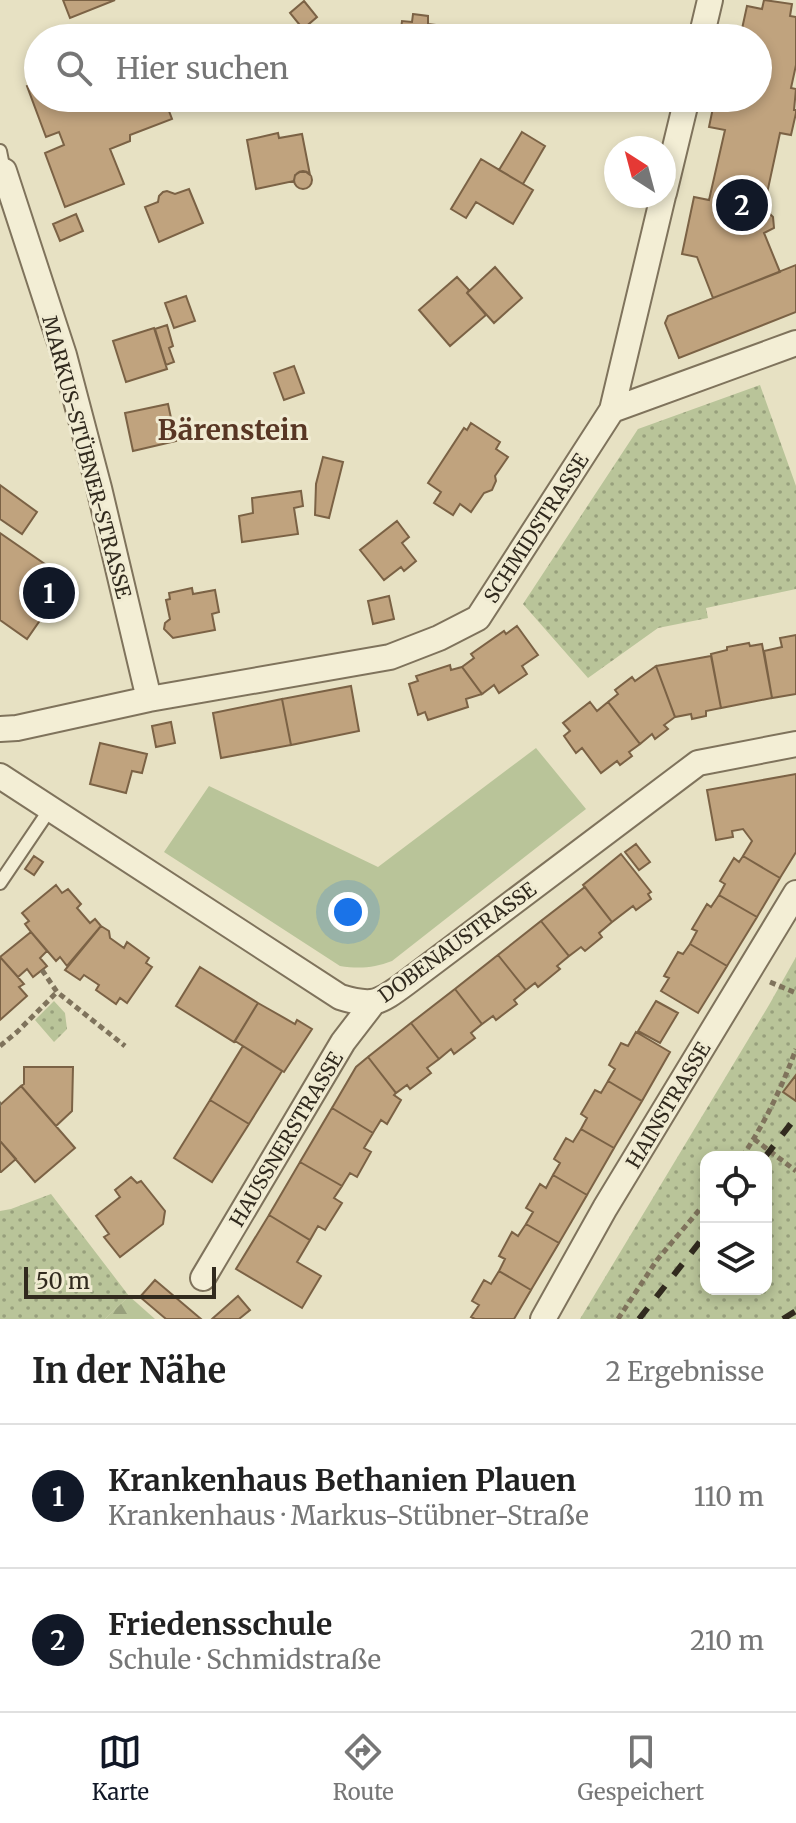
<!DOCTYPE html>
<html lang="de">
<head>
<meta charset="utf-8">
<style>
	body { margin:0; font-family:Merriweather,serif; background:#f2f2f2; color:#222 }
	.controls { position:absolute; right:24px; bottom:24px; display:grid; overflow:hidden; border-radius:16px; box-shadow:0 4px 12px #0003 }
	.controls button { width:72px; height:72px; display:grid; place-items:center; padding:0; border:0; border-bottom:2px solid #e0e0e0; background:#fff; color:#222; font:40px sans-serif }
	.compass { position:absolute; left:604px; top:136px; width:72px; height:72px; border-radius:50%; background:#fff; box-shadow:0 4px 12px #0003; rotate:324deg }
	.scale { position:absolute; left:24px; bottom:20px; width:192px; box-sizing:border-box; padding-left:8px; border:4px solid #312a1e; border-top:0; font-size:22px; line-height:28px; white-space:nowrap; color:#312a1e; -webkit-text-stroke:6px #f0ebd2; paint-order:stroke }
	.you { position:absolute; left:348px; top:912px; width:28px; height:28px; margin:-20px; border:6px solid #fff; border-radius:50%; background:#1a73e8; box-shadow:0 0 0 12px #1a73e833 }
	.badge { display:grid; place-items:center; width:52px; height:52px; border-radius:50%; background:#111827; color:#fff; font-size:26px; font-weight:700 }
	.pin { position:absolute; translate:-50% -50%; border:4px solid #fff; box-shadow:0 2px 8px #0006 }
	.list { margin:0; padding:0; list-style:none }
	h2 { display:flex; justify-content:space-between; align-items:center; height:104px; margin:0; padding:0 32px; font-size:34px }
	h2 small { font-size:26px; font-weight:400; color:#767676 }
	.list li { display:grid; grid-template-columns:52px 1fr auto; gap:24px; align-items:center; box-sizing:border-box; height:144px; padding:0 32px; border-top:2px solid #e0e0e0 }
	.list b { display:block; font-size:30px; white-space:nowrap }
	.list p { margin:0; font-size:26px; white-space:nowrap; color:#767676 }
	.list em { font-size:26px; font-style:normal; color:#767676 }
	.icon { flex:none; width:44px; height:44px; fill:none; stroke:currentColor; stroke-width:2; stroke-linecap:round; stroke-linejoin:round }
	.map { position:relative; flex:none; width:796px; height:1319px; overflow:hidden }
	.search { position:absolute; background:#fff; box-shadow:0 4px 12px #0003; left:24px; right:24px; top:24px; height:88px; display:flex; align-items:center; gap:20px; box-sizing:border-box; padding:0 28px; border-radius:44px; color:#767676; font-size:30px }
	.sheet { height:392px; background:#fff }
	nav { display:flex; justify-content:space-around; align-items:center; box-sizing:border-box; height:112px; border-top:2px solid #e0e0e0; background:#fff; font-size:22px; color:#767676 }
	nav a { display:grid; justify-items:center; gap:4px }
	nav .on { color:#111827 }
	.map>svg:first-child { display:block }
	.grass { fill:#b9c499 }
	.forest { fill:url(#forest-firs) }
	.park { fill:url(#park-dots); fill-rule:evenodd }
	.building { fill:#c0a37e; stroke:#7b6245; stroke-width:2 }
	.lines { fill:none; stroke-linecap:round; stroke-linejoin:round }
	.lane-casing { stroke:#7f735c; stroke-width:16 }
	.street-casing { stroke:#7f735c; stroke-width:28 }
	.path { stroke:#7f735c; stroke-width:5; stroke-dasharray:6 4; stroke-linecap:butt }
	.lane { stroke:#f3eed5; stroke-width:12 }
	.street { stroke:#f3eed5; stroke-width:24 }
	.rail { stroke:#312a1e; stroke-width:6; stroke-dasharray:14 14; stroke-linecap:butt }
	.labels { text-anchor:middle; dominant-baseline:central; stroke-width:6; stroke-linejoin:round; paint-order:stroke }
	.street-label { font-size:20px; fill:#312a1e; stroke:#f0ebd2 }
	.district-label { font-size:28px; font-weight:bold; fill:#583624; stroke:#f0ebd2 }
</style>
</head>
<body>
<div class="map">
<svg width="796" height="1319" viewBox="0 0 796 1319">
	<defs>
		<pattern id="forest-firs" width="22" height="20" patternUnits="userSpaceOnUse" patternTransform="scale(2)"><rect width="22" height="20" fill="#b9c499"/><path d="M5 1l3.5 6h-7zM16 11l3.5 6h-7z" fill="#979f7c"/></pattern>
		<pattern id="park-dots" width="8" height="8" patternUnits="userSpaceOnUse" patternTransform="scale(2)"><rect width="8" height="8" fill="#b9c499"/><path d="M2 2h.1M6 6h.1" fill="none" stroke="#979f7c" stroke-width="1.8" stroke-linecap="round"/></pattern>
	</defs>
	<rect width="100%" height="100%" fill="#e7e1c3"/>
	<path class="grass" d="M536,748L586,809L392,961C374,968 359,969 340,966L164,852L209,786L378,867Z"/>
	<path class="forest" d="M129,1296L155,1319H105Z"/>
	<path class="park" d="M760,385L796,486V589L706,608L708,618L658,628L588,678L523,604L638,429Z
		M796,957V1319H580L769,1005ZM706,1157H766V1289H706Z
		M54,1001L65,1013L67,1029L54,1042L35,1020Z
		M51,1194L129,1296L105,1319H0V1211L11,1209Z"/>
	<path class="building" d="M63,0H115L70,18Z
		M764,0L792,4L790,16L796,17V65L791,88L796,89L794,110H796V113L791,135L780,133L763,212L769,213L773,217L774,228L764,233L780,272L713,298L697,257L682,254L694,197L709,200L725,130L709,127L715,98H758V38H740L747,6L762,9Z
		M304,1L317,17L303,29L290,13Z
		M413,14L428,16V24L445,26L443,38H400L402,21L412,22Z
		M38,82V98H85L87,103L101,98H164L172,119L130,135V141L110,149L124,184L65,207L45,153L64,145L59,132L46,137L27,86Z
		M522,132L545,146L523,184L499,170Z
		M278,133L279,138L302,134L310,175L306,172H300L295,175L294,181L256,189L247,140Z
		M481,159L533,190L513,224L476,202L466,218L451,209Z
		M294 180a9 9 0 1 1 18 0a9 9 0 1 1-18 0Z
		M189,189L203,223L159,242L145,207L158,202L159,196L163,192L167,191L175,194Z
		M76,214L83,231L60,241L53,224Z
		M796,265V312L679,358L665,323L668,316Z
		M495,267L522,298L494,323L467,293Z
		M457,277L469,290L467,293L486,315L450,346L419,310Z
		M186,296L195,321L174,328L165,303Z
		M167,325L173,346L169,348L174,362L166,365L155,329Z
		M154,328L167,369L126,382L113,341Z
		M294,366L304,393L284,400L274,373Z
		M168,404L176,441L133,451L125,413Z
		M471,423L500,442L496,449L508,457L495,476L496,481L492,490L484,493L471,512L460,504L453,515L434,503L441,492L428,483L464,428L467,430Z
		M323,457L343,462L329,518L315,515L316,484Z
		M0,485L37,512L22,534L0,519Z
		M301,491L303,506L294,508L298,534L242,542L239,516L253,513L252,498Z
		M397,521L409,537L402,543L416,561L404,571L401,567L384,580L360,550Z
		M0,533L68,580L27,639L0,620Z
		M192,588L193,594L215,590L219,612L212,614L215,630L173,638L164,629L165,623L170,619L166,600L170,599L169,593Z
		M389,596L394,619L373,624L368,601Z
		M517,626L538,655L522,666L527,674L499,693L494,685L482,694L462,667L474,658L471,654L504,631L506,634Z
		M796,635V694L772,698L764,651L782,647L780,638Z
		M749,643L750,646L762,644L772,698L721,708L711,654L727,650V647Z
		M711,656L721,708L706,711V716L692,719L691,714L675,717L656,666Z
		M450,665L451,670L462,667L482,694L466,699L468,707L428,720L425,712L418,715L409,684L418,681L416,676Z
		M656,666L675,717L664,725L668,729L655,739L652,734L640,744L608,702L618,694L615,690L632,677L635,681Z
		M351,686L359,731L291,745L282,699Z
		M282,699L291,745L221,758L213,713Z
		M590,702L597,711L608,702L640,744L629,752L632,756L620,765L617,761L601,773L582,748L576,753L564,736L570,731L563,723Z
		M171,722L175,743L156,747L152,726Z
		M100,743L147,754L142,773L132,771L126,793L90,784Z
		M796,774V852L780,878L743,856L752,841L743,829L732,831L733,837L716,840L707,790Z
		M636,844L650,862L639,870L625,852Z
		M621,854L651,892L648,894L651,899L636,910L633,906L612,922L583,885Z
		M34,856L43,862L34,875L25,869Z
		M743,856L780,878L757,917L719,895L725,884L720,881L734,858L739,862Z
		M56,885L62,893L68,889L81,904L77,908L90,923L95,919L101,926L67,966L60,957L56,961L31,932L25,924L29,921L22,913Z
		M585,887L612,922L599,933L602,937L585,951L581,947L569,956L541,921Z
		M719,895L757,917L727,966L690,944L697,931L692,929L707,904L711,907Z
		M541,921L569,956L557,966L560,969L538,987L535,983L526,990L498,955Z
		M101,926L109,931L110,938L124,948L127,942L149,958L146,963L152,967L127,1003L120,998L116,1004L96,990L99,985L84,975L80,980L65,970Z
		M31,932L47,951L40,958L47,966L33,977L27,969L18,977L0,957Z
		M690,944L727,966L698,1013L661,991L669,978L664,976L678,952L683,954Z
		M498,955L526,990L514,1000L517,1004L496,1020L493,1016L482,1024L455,989Z
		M0,957L24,984L19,987L27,996L0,1020Z
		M200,967L258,1003L234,1042L176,1006Z
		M455,989L482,1024L471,1033L475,1038L454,1054L451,1049L439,1059L411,1023Z
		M656,1001L678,1013L660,1043L638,1031Z
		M258,1003L295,1024L297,1020L312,1029L284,1072L235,1041Z
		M411,1023L439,1059L427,1068L431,1073L410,1089L407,1085L396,1093L368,1057Z
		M636,1032L670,1052L642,1101L608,1081L615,1069L609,1065L621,1043L628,1046Z
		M243,1046L282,1071L249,1124L210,1100Z
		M368,1057L396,1093L394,1095L401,1100L387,1124L381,1120L373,1133L332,1108L356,1067Z
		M24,1067H73L72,1111L56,1126L21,1086L24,1084Z
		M796,1075V1101L783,1092Z
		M608,1081L642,1101L614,1148L581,1129L587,1118L581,1114L595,1090L601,1093Z
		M21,1086L75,1148L35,1182L0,1141V1105Z
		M210,1100L249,1124L212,1182L174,1158Z
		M332,1108L373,1133L364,1148L371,1152L357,1177L350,1173L342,1186L300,1162Z
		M581,1129L614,1148L587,1195L553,1175L560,1163L554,1159L566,1138L573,1142Z
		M0,1141L16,1159L1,1172H0Z
		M300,1162L342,1186L334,1198L342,1203L325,1230L318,1226L310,1240L269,1215Z
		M553,1175L587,1195L559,1243L526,1224L533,1212L526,1208L540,1184L546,1188Z
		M131,1177L137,1183L141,1181L165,1211L163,1224L120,1257L104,1237L109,1234L96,1216L120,1197L115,1190Z
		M269,1215L310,1240L297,1262L321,1276L302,1308L236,1269Z
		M526,1224L559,1243L531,1290L499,1271L505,1259L499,1256L512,1232L518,1236Z
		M499,1271L531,1290L514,1319H475L471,1317L479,1305L472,1301L484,1280L491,1284Z
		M155,1280L201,1319H166L140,1297Z
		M238,1296L250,1310L239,1319H212Z"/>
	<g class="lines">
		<g class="lane-casing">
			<path id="lane" d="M0,151L4,171
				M0,883L50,809"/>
		</g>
		<g class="street-casing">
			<path id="street" d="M701,38L710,0
				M4,171L64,355L99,488L149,699
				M664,193L687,98
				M612,410L796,343
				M0,729L17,728L149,699L390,657L439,638L478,618L612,410L663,196
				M0,776L340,997C373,1007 379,1003 406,983L698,763L796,744
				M203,1278L343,1042L373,1003
				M543,1319L605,1208L796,893"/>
		</g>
		<path class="path" d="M42,970L57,992L125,1046
			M770,982L796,993
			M0,1046L17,1032L57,992
			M0,1104H1
			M754,1139L796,1171
			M742,1157C765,1123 782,1087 796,1049
			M618,1319L657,1260L706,1202"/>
		<use href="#lane" class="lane"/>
		<use href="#street" class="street"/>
		<path class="rail" d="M765,1157L796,1117
			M639,1319L706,1234
			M783,1319L796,1311"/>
	</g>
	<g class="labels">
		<g class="street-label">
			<text transform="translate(87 457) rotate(75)">MARKUS-STÜBNER-STRASSE</text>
			<text transform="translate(536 528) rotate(-57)">SCHMIDSTRASSE</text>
			<text transform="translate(457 942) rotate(-36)">DOBENAUSTRASSE</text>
			<text transform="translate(668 1105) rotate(-59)">HAINSTRASSE</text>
			<text transform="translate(286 1139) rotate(-59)">HAUSSNERSTRASSE</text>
		</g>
		<g class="district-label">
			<text x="233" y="430">Bärenstein</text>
		</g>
	</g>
</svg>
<div class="controls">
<button><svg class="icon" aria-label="locate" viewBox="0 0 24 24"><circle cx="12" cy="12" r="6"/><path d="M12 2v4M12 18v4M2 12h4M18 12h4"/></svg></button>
<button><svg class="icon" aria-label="layers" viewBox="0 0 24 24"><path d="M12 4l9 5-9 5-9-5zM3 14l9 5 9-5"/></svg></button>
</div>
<svg class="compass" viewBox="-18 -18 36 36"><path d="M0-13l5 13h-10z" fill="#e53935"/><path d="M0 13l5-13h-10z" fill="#767676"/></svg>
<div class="scale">50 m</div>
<div class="you"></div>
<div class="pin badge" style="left:49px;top:593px">1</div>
<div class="pin badge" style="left:742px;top:205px">2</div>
<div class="search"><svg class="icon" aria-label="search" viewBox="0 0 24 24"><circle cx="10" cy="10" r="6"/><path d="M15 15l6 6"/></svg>Hier suchen</div>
</div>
<section class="sheet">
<h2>In der Nähe<small>2 Ergebnisse</small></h2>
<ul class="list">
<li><span class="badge">1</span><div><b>Krankenhaus Bethanien Plauen</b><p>Krankenhaus · Markus-Stübner-Straße</p></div><em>110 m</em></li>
<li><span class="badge">2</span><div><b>Friedensschule</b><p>Schule · Schmidstraße</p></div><em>210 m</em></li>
</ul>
</section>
<nav>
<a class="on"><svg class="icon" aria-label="map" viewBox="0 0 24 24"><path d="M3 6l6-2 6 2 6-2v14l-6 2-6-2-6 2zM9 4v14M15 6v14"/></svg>Karte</a>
<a><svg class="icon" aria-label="directions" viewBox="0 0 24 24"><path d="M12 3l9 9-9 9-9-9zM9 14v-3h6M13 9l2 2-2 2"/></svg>Route</a>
<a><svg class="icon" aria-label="saved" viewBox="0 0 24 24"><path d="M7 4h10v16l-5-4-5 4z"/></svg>Gespeichert</a>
</nav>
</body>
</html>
